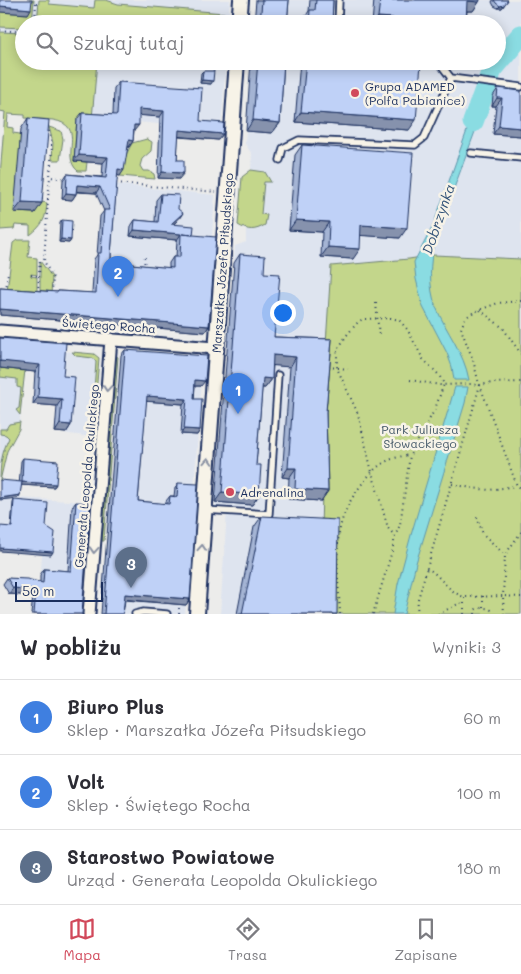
<!DOCTYPE html>
<html lang="pl">
<head>
<meta charset="utf-8">
<style>
	body { margin:0; font-family:Mali,sans-serif; background:#f7f7f7; color:#2b2b33 }
	.scale { position:absolute; left:15px; bottom:12px; width:88px; box-sizing:border-box; padding-left:5px; border:2px solid #1b2f5e; border-top:0; font-size:14px; line-height:18px; white-space:nowrap; color:#1b2f5e; -webkit-text-stroke:4px #f7f3e8; paint-order:stroke }
	.you { position:absolute; left:282px; top:312px; width:18px; height:18px; margin:-12px; border:4px solid #fff; border-radius:50%; background:#1a73e8; box-shadow:0 0 0 8px #1a73e833 }
	.badge { display:grid; place-items:center; width:32px; height:32px; border-radius:50%; background:#d1495b; color:#fff; font-size:16px; font-weight:700 }
	.pin { position:absolute; translate:-50% -41px; filter:drop-shadow(0 1px 2px #0008) }
	.pin::after { content:''; position:absolute; top:26px; width:18px; height:15px; background:inherit; clip-path:polygon(0 0,100% 0,50% 100%) }
	.list { margin:0; padding:0; list-style:none }
	h2 { display:flex; justify-content:space-between; align-items:center; height:65px; margin:0; padding:0 20px; font-size:21px }
	h2 small { font-size:16px; font-weight:400; color:#7c7c81 }
	.list li { display:grid; grid-template-columns:32px 1fr auto; gap:15px; align-items:center; box-sizing:border-box; height:75px; padding:0 20px; border-top:1px solid #e1e1e2 }
	.list b { display:block; font-size:19px; white-space:nowrap }
	.list p { margin:0; font-size:16px; white-space:nowrap; color:#7c7c81 }
	.list em { font-size:16px; font-style:normal; color:#7c7c81 }
	.icon { flex:none; width:28px; height:28px; fill:none; stroke:currentColor; stroke-width:2; stroke-linecap:round; stroke-linejoin:round }
	.map { position:relative; flex:none; width:521px; height:614px; overflow:hidden }
	.search { position:absolute; background:#fff; box-shadow:0 2px 12px #0003; left:15px; right:15px; top:15px; height:55px; display:flex; align-items:center; gap:12px; box-sizing:border-box; padding:0 18px; border-radius:28px; color:#7c7c81; font-size:19px }
	.sheet { height:290px; background:#fff }
	nav { display:flex; justify-content:space-around; align-items:center; box-sizing:border-box; height:70px; border-top:1px solid #e1e1e2; background:#fff; font-size:14px; color:#7c7c81 }
	nav a { display:grid; justify-items:center; gap:2px }
	nav .on { color:#d1495b }
	.map>svg:first-child { display:block }
	.built { fill:#dee4ef }
	.green { fill:#c3d68b; stroke:#6f8274 }
	.water { fill:#8adce2; stroke:#5e97ad }
	.lines { fill:none; stroke-linecap:round; stroke-linejoin:round }
	.river { stroke:#8adce2; stroke-width:21 }
	.service-casing { stroke:#1b2f5e; stroke-width:9 }
	.minor-casing { stroke:#1b2f5e; stroke-width:15 }
	.tertiary-casing { stroke:#1b2f5e; stroke-width:18 }
	.path { stroke:#1b2f5e; stroke-width:2; stroke-dasharray:1 4; stroke-linecap:butt }
	.service { stroke:#f7f3e8; stroke-width:5.5 }
	.minor { stroke:#f7f3e8; stroke-width:11 }
	.tertiary { stroke:#f7f3e8; stroke-width:14 }
	.wall { fill:#a4b4d4; stroke:#1b2f5e }
	.shaded-wall { fill:#8692ad; stroke:#1b2f5e }
	.building { fill:#bfd1f7; stroke:#1b2f5e }
	.oneway { stroke:#8991a3 }
	.poi-dot { fill:#d1495b; stroke:#f7f3e8; stroke-width:2 }
	.labels { text-anchor:middle; dominant-baseline:central; stroke-width:5; stroke-linejoin:round; paint-order:stroke }
	.poi-label { font-size:12px; fill:#1b2f5e; stroke:#f7f3e8; text-anchor:start }
	.street-label { font-size:12px; fill:#1b2f5e; stroke:#f7f3e8 }
	.park-label { font-size:12px; fill:#455969; stroke:#f7f3e8 }
	.water-label { font-size:14px; font-style:italic; fill:#315278; stroke:#f7f3e8 }
</style>
</head>
<body>
<div class="map">
<svg width="521" height="614" viewBox="0 0 521 614">
	<rect width="100%" height="100%" fill="#ececeb"/>
	<filter id="ink" filterUnits="userSpaceOnUse"><feTurbulence type="fractalNoise" baseFrequency=".02" numOctaves="2"/><feDisplacementMap in="SourceGraphic" scale="10" xChannelSelector="R" yChannelSelector="G"/><feConvolveMatrix kernelMatrix="1 2 1 2 8 2 1 2 1" color-interpolation-filters="sRGB"/></filter>
	<g filter="url(#ink)">
		<path class="built" d="M0,0H230L228,24H24V61H226L221,129L0,111Z
			M255,0H521V259L434,255L409,259L331,266L321,529L330,614H220L227,511L215,510L235,246L246,242V230L238,225L242,177L251,170L252,154L245,144L251,61H497V24H254Z
			M113,184L215,195L205,332L102,324Z
			M0,346L25,370L19,429L7,451L0,481Z
			M61,351L94,354L99,358L92,437L55,432Z
			M121,355L203,362L185,614H101Z
			M0,483L18,498L87,502L80,599L39,596L42,555L0,551Z"/>
		<path class="green" d="M29,0H34L32,24H24V28L0,27V12L28,14Z
			M39,0H49V4L94,8L95,0H106L118,4L224,13L229,16L228,24H37Z
			M0,32L24,33V61H97L92,119L77,118L74,161L87,162L86,171H78C59,156 88,126 53,120C44,119 35,119 25,118V115L8,114L7,127L13,128V133L20,134L36,201L47,203C46,218 43,225 30,235V226L15,225L14,229L0,230V176L5,112L0,111Z
			M49,127L61,131L63,139L60,160H52L53,143Z
			M147,139L152,142L151,151L142,159L140,166L143,171H149L154,174L155,179L120,176L125,157L132,143Z
			M251,170L265,172L271,182H264L261,214L267,215L265,225C255,231 248,231 238,225L242,177Z
			M17,240H30L28,257L37,258V275L31,274V276L37,277V294L7,291L13,243Z
			M434,255L521,259V614H330L321,529L326,344L331,266L409,259Z
			M40,261L52,277L51,295L40,294Z
			M72,352L94,354L99,358L94,419L92,418L96,362L93,358L76,356Z
			M116,356L118,357L104,541H102Z
			M0,368L25,370L20,415L16,410L19,408L21,388L17,387V379L0,377Z
			M20,422L19,429L7,451L0,481C0,464 2,452 9,438L6,435L0,434V429H6L9,424Z"/>
		<path class="water" d="M480,94H489L434,242C430,263 428,286 436,307C446,332 464,352 469,380H454L452,367L447,353L423,307L416,279L414,262L433,226Z
			M455,387H468L465,403L416,563L404,614H393L398,584L411,535Z"/>
		<g class="lines">
			<path class="river" d="M473,122L492,70L521,35"/>
			<g class="service-casing">
				<path id="service" d="M338,24L339,0
					M451,78L521,87
					M471,153L521,158
					M280,160L283,148L299,140L415,145L424,138L451,78L441,65L440,61
					M204,510L269,514L278,375
					M135,614L143,612L167,614"/>
			</g>
			<g class="minor-casing">
				<path id="minor" d="M0,331L215,348
					M89,614L111,339"/>
			</g>
			<g class="tertiary-casing">
				<path id="tertiary" d="M239,24L241,0
					M197,614L237,61"/>
			</g>
			<path class="path" d="M35,24L36,0
				M0,30L24,32
				M48,126L52,145
				M46,145H52L50,177L67,179
				M116,183L216,192
				M42,199H48L50,177
				M48,199L44,261L53,278L52,293
				M144,268L145,255
				M31,275L38,276
				M6,290L8,272
				M38,292L40,259
				M521,301L498,303L474,312L465,318L461,329L473,360L478,380L517,486L521,488
				M376,303L379,336
				M480,310L503,328L521,354
				M328,367L348,369
				M410,380L440,385L471,384L480,385L492,383L521,382
				M480,385L427,568C441,576 447,591 464,597L503,596L505,555L521,532
				M452,484L471,488L489,490L516,486
				M477,517L483,534L505,555
				M483,596V608
				M179,614V604
				M340,614C339,582 332,539 346,510C352,496 362,483 372,472L388,528L395,536
				M373,614L393,548L395,536L400,525L410,455L435,409L444,384L439,375L423,359L407,329L399,320L391,318L363,319L358,322L346,336L337,351V368L358,414L372,472C383,461 394,457 410,455
				M417,614L418,599L427,568
				M438,614L464,601
				M464,614V597
				M475,614V610C478,607 487,607 491,610V614
				M504,614L503,596L521,597"/>
			<use href="#service" class="service"/>
			<use href="#minor" class="minor"/>
			<use href="#tertiary" class="tertiary"/>
		</g>
		<path class="wall" d="M256,0H289L287,24H254Z
			M310,0H333L332,24H303V20L309,11Z
			M374,0H480L479,2L473,11H467L466,24H372Z
			M493,0H508L502,8H498L494,6L492,2Z
			M251,61H284L280,123L272,133L246,131Z
			M300,61H389L409,130L295,122Z
			M203,71L211,84L200,83L201,73Z
			M119,82L200,121L223,134L218,140L178,137L177,160L179,179L158,178L160,117L139,115L134,131L133,141L129,147H128L120,176L117,175L111,254V262L169,268V263L173,257H176L177,240L130,236L131,226L135,220L155,222L156,200L161,194L178,209L179,219L173,225L193,235L209,326L205,332L0,315V288L57,292L58,291L92,293L94,259L97,255L100,216L104,211L96,193L76,192V194L72,200L62,199L63,180L67,174L102,177L103,163L74,161L77,119L82,113L113,115L114,88Z
			M498,88L521,136L493,134L496,106H492L493,96Z
			M28,118L35,213L14,212L21,129Z
			M302,145L400,238L361,235L353,259L321,257L322,232L289,230L295,155Z
			M62,220L71,240L69,243L59,242L60,223Z
			M240,254L264,273L274,337L332,339L326,412L328,491L321,501L288,499L289,478L282,477L290,367L273,365L272,379L265,388H262L256,465L259,495L252,505L215,502L234,263Z
			M0,338L63,376L71,425L66,433L55,432L57,406L33,404L35,372L0,368Z
			M125,350L201,386H195L194,399L200,430L197,435L181,434L183,404L146,401L138,501L166,504V501L170,496H174L175,488L178,483L190,599L186,605L125,600L123,614H101L121,355Z
			M23,458L56,484L54,487L21,485L20,495L18,498L21,461Z
			M14,500L46,526L51,555L11,527L13,503Z
			M76,502L82,614H31L33,596L9,594L3,584L7,578L40,582V575L44,569L68,571L72,507Z
			M262,516L337,614H237L254,527Z"/>
		<path class="shaded-wall" d="M467,1L479,2L473,11H461Z
			M504,5L502,8H498L500,6Z
			M0,6L31,9L28,14L0,12Z
			M378,17L393,18L389,24H373Z
			M393,20L439,24H390Z
			M202,80L213,81L211,84L200,83Z
			M497,98H502L496,106H492Z
			M139,109L164,111L160,117L135,115Z
			M301,112L416,120L409,130L295,122Z
			M253,120L280,123L272,133L246,131Z
			M134,125H139L134,131H130Z
			M499,126L521,128V136L493,134Z
			M179,130L223,134L218,140L174,136Z
			M129,140L133,141L129,147L124,146Z
			M79,155L108,157L103,163L74,161Z
			M118,169L124,170L120,176L114,175Z
			M162,172L184,173L179,179L158,178Z
			M77,185L100,187L96,193L73,191Z
			M66,193L76,194L72,200L62,199Z
			M22,202L42,203L35,213L14,212Z
			M183,213L179,219L167,230L171,224Z
			M296,220L329,222L322,232L289,230Z
			M361,225L407,228L400,238L354,235Z
			M134,230L181,234L177,240L130,236Z
			M61,239L71,240L69,243L59,242Z
			M328,247L360,249L353,259L321,257Z
			M0,309L209,326L205,332L0,315Z
			M273,355L296,357L290,367L267,365Z
			M0,361L30,363L40,365L35,372L0,368Z
			M263,378L272,379L265,388L256,387Z
			M195,380L205,381L201,386H191Z
			M147,396L187,399L183,404L143,401Z
			M38,397L62,399L57,406L33,404Z
			M60,424L71,425L66,433L55,432Z
			M184,429L200,430L197,435L181,434Z
			M288,468H296L289,478L282,477Z
			M22,482L56,484L54,487L20,485Z
			M295,489L328,491L321,501L288,499Z
			M222,492L259,495L252,505L215,502Z
			M20,495L18,498L0,500V498Z
			M0,548L53,552L51,555L0,551Z
			M13,588L36,590L33,596L9,594Z
			M125,594L190,599L186,605L121,599Z"/>
		<path class="building" d="M0,0H32L31,9L0,6Z
			M262,0H289L287,24H260Z
			M316,0H333L332,24H309L310,10H315Z
			M380,0H480L479,2L467,1L466,24H439L393,20V18L378,17Z
			M494,0H508L504,5L500,6L496,3Z
			M258,61H284L280,123L253,120Z
			M306,61H389V62L421,64L416,120L301,112Z
			M203,71H214L213,81L202,80Z
			M119,82L202,88L200,121L224,123L223,134L179,130L177,160H184V173L162,172L164,111L139,109V125H134L133,141L129,140L124,170L118,169L111,254V262L173,268V257H180L181,234L134,230L135,220L158,222L161,194L179,195L178,209L183,213L171,224L194,226L193,235L182,234L216,237L209,326L0,309V288L58,292V291L96,293L98,253H101L104,210H110L100,187L77,185L76,194L66,193L67,174L106,178L108,157L79,155L82,113L117,115Z
			M498,88L521,91V128L499,126L502,98H497Z
			M28,118L49,120L42,203L22,202Z
			M302,145L413,153L407,228L361,225L360,249L328,247L329,222L296,220Z
			M62,220L72,221L71,240L61,239Z
			M240,254L265,256L264,273L280,274L274,337L332,339L326,412L328,491L295,489L296,468H288L296,357L273,355L272,379L263,378L256,465H261L259,495L222,492Z
			M0,338L66,343L63,376L75,377L71,425L60,424L62,399L38,397L40,365L0,361Z
			M125,350L207,356L205,381L195,380L194,399H202L200,430L184,429L187,399L147,396L138,501L169,504L170,496L177,497L178,483L198,484L190,599L125,594L123,614H104Z
			M23,458L58,461L56,484L22,482Z
			M0,480L22,482L20,495L0,498Z
			M14,500L48,503L46,526L55,532L53,552L0,548V526L12,527Z
			M76,502L90,503L82,614H34L36,590L13,588L7,578L27,579L43,583L44,569L71,571Z
			M262,516L338,520L337,614H242Z"/>
		<defs><path id="oneway-chevron" d="M-2-3.5L2.5 0L-2 3.5" fill="none" stroke-width="1.6" stroke-linecap="round" stroke-linejoin="round" transform="scale(1.25)"/></defs>
		<g class="oneway">
			<use href="#oneway-chevron" transform="translate(107 388) rotate(95)"/>
			<use href="#oneway-chevron" transform="translate(208 461) rotate(-86)"/>
			<use href="#oneway-chevron" transform="translate(202 548) rotate(-86)"/>
			<use href="#oneway-chevron" transform="translate(94 550) rotate(94)"/>
		</g>
	</g>
	<g class="poi-dot">
		<circle cx="355" cy="93" r="5"/>
		<circle cx="230" cy="492" r="5"/>
	</g>
	<g class="labels">
		<g class="poi-label">
			<text x="365" y="86">Grupa ADAMED<tspan x="365" dy="14">(Polfa Pabianice)</tspan></text>
			<text x="240" y="492">Adrenalina</text>
		</g>
		<g class="street-label">
			<text transform="translate(222 263) rotate(-86)">Marszałka Józefa Piłsudskiego</text>
			<text transform="translate(109 325) rotate(4)">Świętego Rocha</text>
			<text transform="translate(86 476) rotate(-85)">Generała Leopolda Okulickiego</text>
		</g>
		<g class="park-label">
			<text x="420" y="429">Park Juliusza<tspan x="420" dy="14">Słowackiego</tspan></text>
		</g>
		<g class="water-label">
			<text transform="translate(438 219) rotate(-71)">Dobrzynka</text>
		</g>
	</g>
</svg>
<div class="scale">50 m</div>
<div class="you"></div>
<div class="pin badge" style="left:238px;top:414px;background:#3f7fe0">1</div>
<div class="pin badge" style="left:118px;top:297px;background:#3f7fe0">2</div>
<div class="pin badge" style="left:131px;top:588px;background:#5c6f8a">3</div>
<div class="search"><svg class="icon" aria-label="search" viewBox="0 0 24 24"><circle cx="10" cy="10" r="6"/><path d="M15 15l6 6"/></svg>Szukaj tutaj</div>
</div>
<section class="sheet">
<h2>W pobliżu<small>Wyniki: 3</small></h2>
<ul class="list">
<li><span class="badge" style="background:#3f7fe0">1</span><div><b>Biuro Plus</b><p>Sklep · Marszałka Józefa Piłsudskiego</p></div><em>60 m</em></li>
<li><span class="badge" style="background:#3f7fe0">2</span><div><b>Volt</b><p>Sklep · Świętego Rocha</p></div><em>100 m</em></li>
<li><span class="badge" style="background:#5c6f8a">3</span><div><b>Starostwo Powiatowe</b><p>Urząd · Generała Leopolda Okulickiego</p></div><em>180 m</em></li>
</ul>
</section>
<nav>
<a class="on"><svg class="icon" aria-label="map" viewBox="0 0 24 24"><path d="M3 6l6-2 6 2 6-2v14l-6 2-6-2-6 2zM9 4v14M15 6v14"/></svg>Mapa</a>
<a><svg class="icon" aria-label="directions" viewBox="0 0 24 24"><path d="M12 3l9 9-9 9-9-9zM9 14v-3h6M13 9l2 2-2 2"/></svg>Trasa</a>
<a><svg class="icon" aria-label="saved" viewBox="0 0 24 24"><path d="M7 4h10v16l-5-4-5 4z"/></svg>Zapisane</a>
</nav>
</body>
</html>
